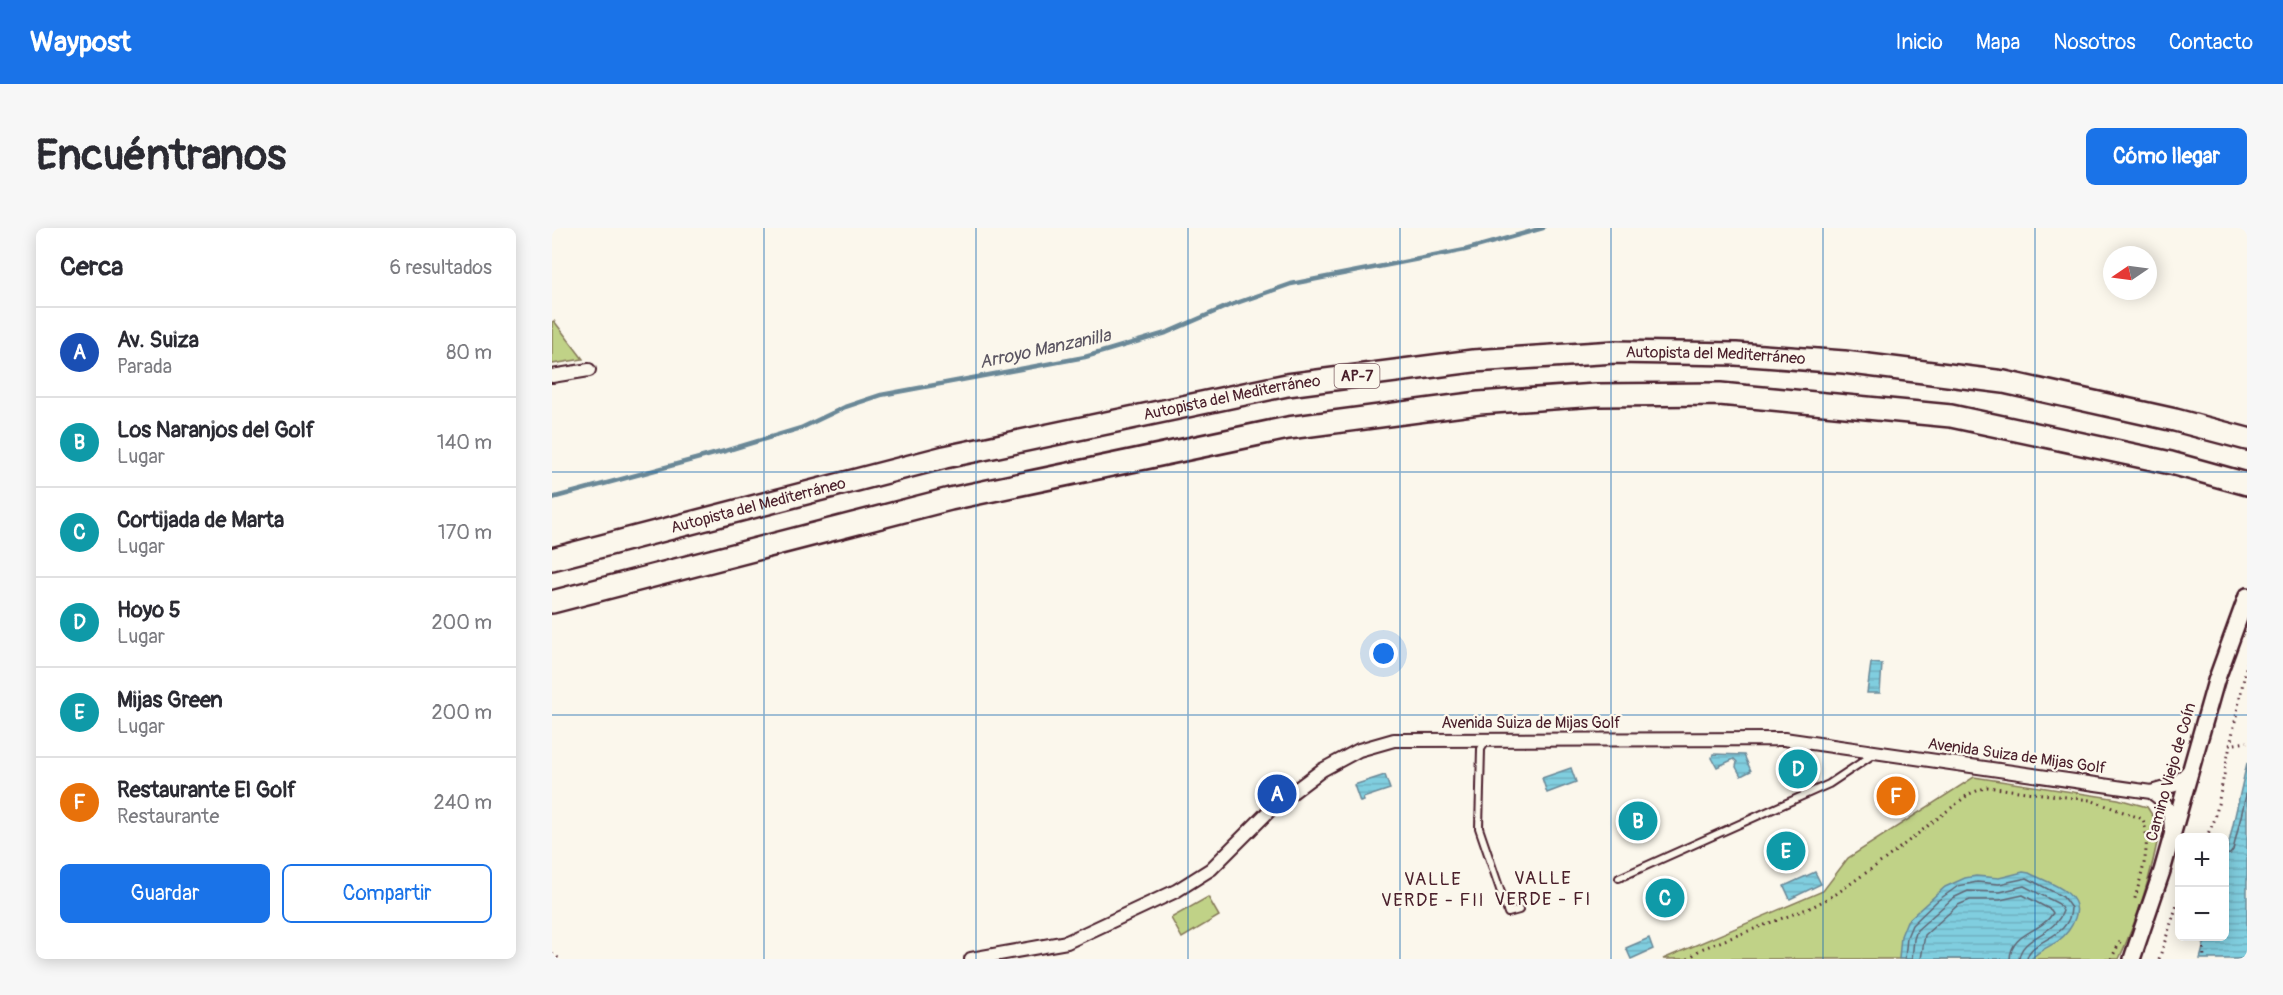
<!DOCTYPE html>
<html lang="es">
<head>
<meta charset="utf-8">
<style>
	body { margin:0; font-family:Pangolin,sans-serif; background:#f7f7f7; color:#2b2b33 }
	.controls { position:absolute; right:18px; bottom:18px; display:grid; overflow:hidden; border-radius:9px; box-shadow:0 3px 15px #0003 }
	.controls button { width:54px; height:54px; display:grid; place-items:center; padding:0; border:0; border-bottom:2px solid #e1e1e2; background:#fff; color:#2b2b33; font:30px sans-serif }
	.compass { position:absolute; left:1551px; top:18px; width:54px; height:54px; border-radius:50%; background:#fff; box-shadow:0 3px 15px #0003; rotate:257deg }
	.you { position:absolute; left:832px; top:426px; width:21px; height:21px; margin:-15px; border:4px solid #fff; border-radius:50%; background:#1a73e8; box-shadow:0 0 0 9px #1a73e833 }
	.badge { display:grid; place-items:center; width:39px; height:39px; border-radius:50%; background:#1a73e8; color:#fff; font-size:20px; font-weight:700 }
	.pin { position:absolute; translate:-50% -50%; border:3px solid #fff; box-shadow:0 2px 6px #0006 }
	.list { margin:0; padding:0; list-style:none }
	h2 { display:flex; justify-content:space-between; align-items:center; height:78px; margin:0; padding:0 24px; font-size:26px }
	h2 small { font-size:20px; font-weight:400; color:#7c7c81 }
	.list li { display:grid; grid-template-columns:39px 1fr auto; gap:18px; align-items:center; box-sizing:border-box; height:90px; padding:0 24px; border-top:2px solid #e1e1e2 }
	.list b { display:block; font-size:22px; white-space:nowrap }
	.list p { margin:0; font-size:20px; white-space:nowrap; color:#7c7c81 }
	.list em { font-size:20px; font-style:normal; color:#7c7c81 }
	.actions { display:flex; gap:12px; padding:18px 24px }
	.actions a { flex:1; padding:14px 0; border:2px solid #1a73e8; border-radius:9px; text-align:center; font-size:21px; color:#1a73e8 }
	.actions .main { background:#1a73e8; color:#fff }
	.map { position:relative; flex:none; width:1695px; height:731px; overflow:hidden; border-radius:9px }
	header { display:flex; align-items:center; gap:36px; box-sizing:border-box; height:84px; padding:0 30px; background:#1a73e8; color:#fff }
	header strong { font-size:28px }
	nav { display:flex; gap:33px; margin-inline-start:auto; font-size:21px }
	.intro { display:flex; align-items:center; justify-content:space-between; box-sizing:border-box; height:144px; padding:0 36px }
	h1 { margin:0; font-size:42px }
	.button { padding:15px 27px; border-radius:9px; background:#1a73e8; color:#fff; font-size:21px; font-weight:700 }
	main { display:flex; gap:36px; padding:0 36px }
	aside { flex:1; background:#fff; border-radius:9px; box-shadow:0 3px 15px #0003 }
	.map>svg:first-child { display:block }
	.green { fill:#c0d287; stroke:#857859; stroke-width:1.5 }
	.water { fill:url(#water-rules); stroke:#6a8897; stroke-width:1.5 }
	.lines { fill:none; stroke-linecap:round; stroke-linejoin:round }
	.shore { stroke:#606573; stroke-width:1.5 }
	.stream { stroke:#6a8897; stroke-width:4.5 }
	.service-casing { stroke:#4a1f2b; stroke-width:10 }
	.minor-casing { stroke:#4a1f2b; stroke-width:16 }
	.tertiary-casing { stroke:#4a1f2b; stroke-width:20 }
	.motorway-casing { stroke:#4a1f2b; stroke-width:26 }
	.path { stroke:#4a1f2b; stroke-width:3; stroke-dasharray:1.5 4.5; stroke-linecap:butt }
	.service { stroke:#fbf7ec; stroke-width:6 }
	.minor { stroke:#fbf7ec; stroke-width:12 }
	.tertiary { stroke:#fbf7ec; stroke-width:15 }
	.motorway { stroke:#fbf7ec; stroke-width:21 }
	.grid { fill:none; stroke:#1f6fb2; stroke-width:1.5; stroke-opacity:0.55 }
	.labels { text-anchor:middle; dominant-baseline:central; stroke-width:4.5; stroke-linejoin:round; paint-order:stroke }
	.shield { fill:#fbf7ec; stroke:#7f6065; stroke-width:1.5 }
	.shield-label { font-size:15px; font-weight:bold; fill:#4a1f2b }
	.street-label { font-size:16px; fill:#4a1f2b; stroke:#fbf7ec }
	.water-label { font-size:18px; font-style:italic; fill:#5a5461; stroke:#fbf7ec }
	.neighbourhood-label { font-size:18px; letter-spacing:1.5px; fill:#4a1f2b; stroke:#fbf7ec }
</style>
</head>
<body>
<header>
<strong>Waypost</strong>
<nav><a>Inicio</a><a>Mapa</a><a>Nosotros</a><a>Contacto</a></nav>
</header>
<div class="intro"><h1>Encuéntranos</h1><a class="button">Cómo llegar</a></div>
<main>
<aside>
<h2>Cerca<small>6 resultados</small></h2>
<ul class="list">
<li><span class="badge" style="background:#1a4fb4">A</span><div><b>Av. Suiza</b><p>Parada</p></div><em>80 m</em></li>
<li><span class="badge" style="background:#0f9aa8">B</span><div><b>Los Naranjos del Golf</b><p>Lugar</p></div><em>140 m</em></li>
<li><span class="badge" style="background:#0f9aa8">C</span><div><b>Cortijada de Marta</b><p>Lugar</p></div><em>170 m</em></li>
<li><span class="badge" style="background:#0f9aa8">D</span><div><b>Hoyo 5</b><p>Lugar</p></div><em>200 m</em></li>
<li><span class="badge" style="background:#0f9aa8">E</span><div><b>Mijas Green</b><p>Lugar</p></div><em>200 m</em></li>
<li><span class="badge" style="background:#e8710a">F</span><div><b>Restaurante El Golf</b><p>Restaurante</p></div><em>240 m</em></li>
</ul>
<div class="actions"><a class="main">Guardar</a><a>Compartir</a></div>
</aside>
<div class="map">
<svg width="1695" height="731" viewBox="0 0 1695 731">
	<defs>
		<pattern id="water-rules" width="6" height="5" patternUnits="userSpaceOnUse" patternTransform="scale(1.5)"><rect width="6" height="5" fill="#80cedf"/><path d="M0 2.5h6" fill="none" stroke="#70b0c0"/></pattern>
	</defs>
	<rect width="100%" height="100%" fill="#fbf7ec"/>
	<filter id="ink" filterUnits="userSpaceOnUse"><feTurbulence type="fractalNoise" baseFrequency=".0167" numOctaves="2"/><feDisplacementMap in="SourceGraphic" scale="12" xChannelSelector="R" yChannelSelector="G"/><feConvolveMatrix kernelMatrix="1 2 1 2 8 2 1 2 1" color-interpolation-filters="sRGB"/></filter>
	<g filter="url(#ink)">
		<path class="green" d="M2,93L31,131L0,136V94Z
			M1422,549L1566,571L1595,579L1608,599C1600,645 1587,688 1567,731H1111L1271,663L1296,630Z
			M656,669L667,688L630,710L619,690Z"/>
		<path class="water" d="M1319,435L1330,436L1328,465H1315Z
			M1161,526L1192,527L1199,543L1189,548L1184,539L1185,534L1182,531L1165,539L1160,530Z
			M1695,535V726L1693,731H1648L1654,709L1672,708L1673,632Z
			M1019,540L1024,554L995,565L990,550Z
			M833,547L838,561L811,570L812,573L808,574L802,557Z
			M1263,644L1269,656L1238,671L1232,658Z
			M1471,644L1477,645C1494,654 1533,664 1523,690C1520,699 1514,707 1506,713C1497,719 1487,722 1479,731H1347L1349,708L1355,693L1393,659L1413,650L1424,648L1447,650Z
			M1097,710L1101,721L1079,731L1074,720Z"/>
		<g class="lines">
			<path class="shore" d="M1672,627L1678,626L1681,622L1695,563
				M1353,731L1355,709L1360,697L1385,673L1406,658L1425,654L1447,656L1475,650L1511,669L1519,680C1518,712 1478,710 1475,731
				M1360,731L1362,711L1365,702L1401,670L1416,663L1448,664L1472,658L1507,676L1511,683C1502,708 1469,708 1467,731
				M1369,731L1373,707L1406,677L1418,672H1448L1471,667L1499,682L1501,685C1489,705 1459,704 1458,731"/>
			<path class="stream" d="M0,270L173,223L249,200L293,179L329,167L533,129L614,105L676,78L739,56L913,22L991,0"/>
			<g class="service-casing">
				<path id="service" d="M935,512L929,521L927,600L956,685L967,682
					M1067,650L1277,556L1322,526"/>
			</g>
			<g class="minor-casing">
				<path id="minor" d="M0,148L37,142
					M1599,564C1617,577 1618,580 1619,603
					M419,731L515,714L624,663L659,641L721,579L770,542L807,522L842,512L1232,511L1599,564L1623,557L1638,541"/>
			</g>
			<g class="tertiary-casing">
				<path id="tertiary" d="M1580,731L1610,643L1664,453L1695,368"/>
			</g>
			<g class="motorway-casing">
				<g id="motorway">
					<path id="s1" d="M0,331L393,229L735,157L921,133L1063,124L1184,126L1292,134L1452,154L1623,192L1695,211"/>
					<path d="M0,374L398,271L736,200L927,175L1044,167L1168,166L1399,188L1619,235L1695,256"/>
				</g>
			</g>
			<path class="path" d="M1677,517L1695,514
				M1654,610L1663,591L1695,435
				M1651,708L1652,731
				M0,726L8,731
				M1136,731L1149,721L1260,679L1284,666L1332,632L1417,566L1435,559L1538,572L1591,591C1600,619 1589,647 1582,674
				M1559,731L1569,712
				M1607,731L1628,668"/>
			<use href="#service" class="service"/>
			<use href="#minor" class="minor"/>
			<use href="#tertiary" class="tertiary"/>
			<use href="#motorway" class="motorway"/>
		</g>
	</g>
	<path class="grid" d="M212,0V731M424,0V731M636,0V731M848,0V731M1059,0V731M1271,0V731M1483,0V731M0,244H1695M0,487H1695"/>
	<g class="labels">
		<rect class="shield" x="782.5" y="136" width="45" height="24" rx="4.5"/>
		<g class="shield-label">
			<text x="805" y="148">AP-7</text>
		</g>
		<g class="street-label">
			<text stroke="none"><textPath href="#s1" startOffset="1186">Autopista del Mediterráneo</textPath></text>
			<text stroke="none"><textPath href="#s1" startOffset="699">Autopista del Mediterráneo</textPath></text>
			<text stroke="none"><textPath href="#s1" startOffset="213">Autopista del Mediterráneo</textPath></text>
			<text x="979" y="495">Avenida Suiza de Mijas Golf</text>
			<text transform="translate(1465 528) rotate(8)">Avenida Suiza de Mijas Golf</text>
			<text transform="translate(1619 544) rotate(-74)">Camino Viejo de Coín</text>
		</g>
		<g class="water-label">
			<text transform="translate(493 121) rotate(-12)">Arroyo Manzanilla</text>
		</g>
		<g class="neighbourhood-label">
			<text x="991" y="650">VALLE<tspan x="991" dy="21">VERDE - FI</tspan></text>
			<text x="881" y="651">VALLE<tspan x="881" dy="21">VERDE - FII</tspan></text>
		</g>
	</g>
</svg>
<div class="controls">
<button>+</button>
<button>−</button>
</div>
<svg class="compass" viewBox="-18 -18 36 36"><path d="M0-13l5 13h-10z" fill="#e53935"/><path d="M0 13l5-13h-10z" fill="#7c7c81"/></svg>
<div class="you"></div>
<div class="pin badge" style="left:725px;top:566px;background:#1a4fb4">A</div>
<div class="pin badge" style="left:1086px;top:593px;background:#0f9aa8">B</div>
<div class="pin badge" style="left:1113px;top:670px;background:#0f9aa8">C</div>
<div class="pin badge" style="left:1246px;top:541px;background:#0f9aa8">D</div>
<div class="pin badge" style="left:1234px;top:623px;background:#0f9aa8">E</div>
<div class="pin badge" style="left:1344px;top:568px;background:#e8710a">F</div>
</div>
</main>
</body>
</html>
